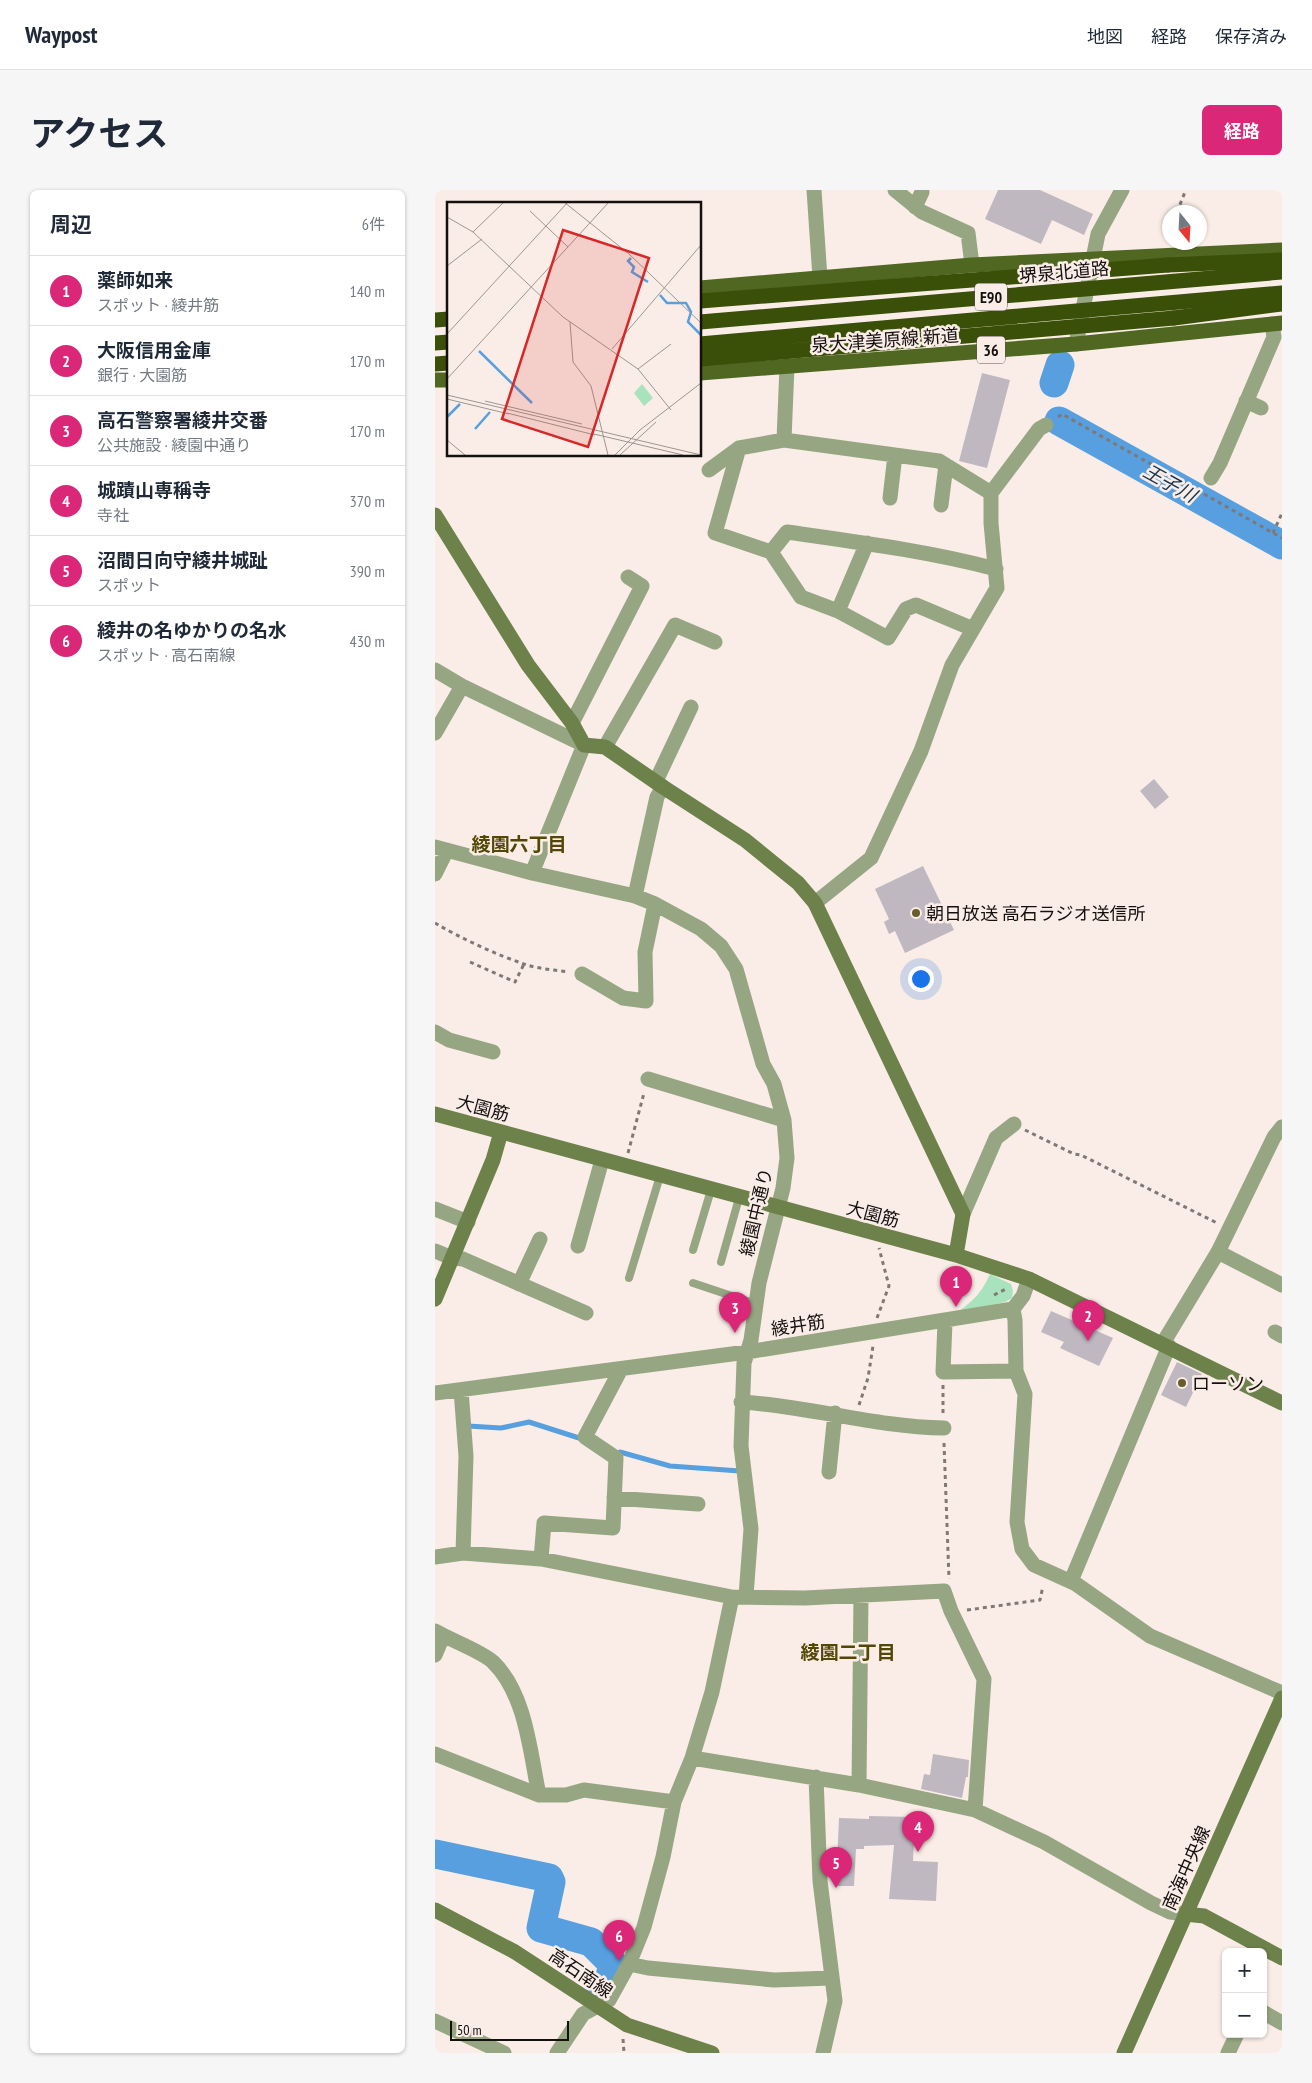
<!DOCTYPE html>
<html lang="ja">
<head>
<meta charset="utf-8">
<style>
	body { margin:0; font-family:"PT Sans Narrow","Noto Sans JP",sans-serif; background:#f6f6f7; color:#1f2937 }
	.controls { position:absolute; right:15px; bottom:15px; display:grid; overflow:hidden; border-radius:8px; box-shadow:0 1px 4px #0004 }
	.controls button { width:45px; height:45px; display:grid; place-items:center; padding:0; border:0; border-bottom:1px solid #e0e1e3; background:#fff; color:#1f2937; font:25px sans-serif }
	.compass { position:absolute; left:727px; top:15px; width:45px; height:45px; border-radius:50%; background:#fff; box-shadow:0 1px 4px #0004; rotate:162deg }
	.scale { position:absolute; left:15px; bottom:12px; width:119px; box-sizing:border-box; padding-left:5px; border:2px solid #14100e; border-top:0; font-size:14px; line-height:18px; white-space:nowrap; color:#14100e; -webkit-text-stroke:4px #faede7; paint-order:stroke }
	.you { position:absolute; left:485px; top:788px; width:18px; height:18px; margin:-12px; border:4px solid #fff; border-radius:50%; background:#1a73e8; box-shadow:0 0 0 8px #1a73e833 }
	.badge { display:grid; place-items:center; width:32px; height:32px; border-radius:50%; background:#db2777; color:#fff; font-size:16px; font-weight:700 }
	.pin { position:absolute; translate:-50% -41px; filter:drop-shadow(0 1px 2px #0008) }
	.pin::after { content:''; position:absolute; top:26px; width:18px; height:15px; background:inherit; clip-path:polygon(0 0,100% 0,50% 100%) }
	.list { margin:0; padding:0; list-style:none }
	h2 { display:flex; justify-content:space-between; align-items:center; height:65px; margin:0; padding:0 20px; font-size:21px }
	h2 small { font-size:16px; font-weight:400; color:#747a83 }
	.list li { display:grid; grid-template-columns:32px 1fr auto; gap:15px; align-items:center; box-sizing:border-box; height:70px; padding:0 20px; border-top:1px solid #e0e1e3 }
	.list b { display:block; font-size:19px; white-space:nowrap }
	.list p { margin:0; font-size:16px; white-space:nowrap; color:#747a83 }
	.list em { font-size:16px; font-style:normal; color:#747a83 }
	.map { position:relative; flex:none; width:847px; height:1863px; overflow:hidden; border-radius:8px }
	header { display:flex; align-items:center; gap:30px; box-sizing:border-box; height:70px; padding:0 25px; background:#fff; border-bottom:1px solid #e0e1e3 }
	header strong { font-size:24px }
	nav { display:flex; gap:28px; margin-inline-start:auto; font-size:18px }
	.intro { display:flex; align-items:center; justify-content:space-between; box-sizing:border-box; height:120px; padding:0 30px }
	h1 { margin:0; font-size:35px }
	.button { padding:12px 22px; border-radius:8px; background:#db2777; color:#fff; font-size:18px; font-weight:700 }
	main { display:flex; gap:30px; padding:0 30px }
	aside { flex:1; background:#fff; border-radius:8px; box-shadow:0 1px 4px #0004 }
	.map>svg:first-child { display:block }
	.green { fill:#a9e3bd }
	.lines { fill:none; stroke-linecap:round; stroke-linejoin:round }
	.stream { stroke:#579fde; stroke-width:5 }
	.river { stroke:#579fde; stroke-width:29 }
	.building { fill:#c0b8c1 }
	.path { stroke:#807874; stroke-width:3; stroke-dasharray:4 4; stroke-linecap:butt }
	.lane { stroke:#97a682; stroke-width:8 }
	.street { stroke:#97a682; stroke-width:15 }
	.secondary { stroke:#6d814b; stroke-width:15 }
	.primary { stroke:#4f6720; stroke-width:15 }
	.highway { stroke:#3a4f08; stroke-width:15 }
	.highway-bridge { stroke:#3a4f08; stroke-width:15 }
	.poi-dot { fill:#675d2a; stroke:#faede7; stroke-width:2 }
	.labels { text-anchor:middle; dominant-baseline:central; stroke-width:5; stroke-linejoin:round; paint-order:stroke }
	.shield { fill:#faede7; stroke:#59524f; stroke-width:1 }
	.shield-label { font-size:16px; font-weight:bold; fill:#14100e }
	.street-label { font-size:18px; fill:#14100e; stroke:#faede7 }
	.poi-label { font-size:18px; fill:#14100e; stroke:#faede7; text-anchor:start }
	.water-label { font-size:19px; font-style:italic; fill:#15334d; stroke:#faede7 }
	.neighbourhood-label { font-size:19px; font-weight:bold; fill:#534704; stroke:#faede7 }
	.inset-river { fill:none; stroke:#579fde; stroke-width:2.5 }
	.inset-road { fill:none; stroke:#9e9590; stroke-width:1 }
	.view { fill:#d62828; fill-opacity:0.15; stroke:#d62828; stroke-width:2.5 }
	.inset-edge { fill:none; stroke:#14100e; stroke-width:2.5 }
</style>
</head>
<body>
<header>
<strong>Waypost</strong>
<nav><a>地図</a><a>経路</a><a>保存済み</a></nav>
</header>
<div class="intro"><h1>アクセス</h1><a class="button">経路</a></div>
<main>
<aside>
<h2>周辺<small>6件</small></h2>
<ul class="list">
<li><span class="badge">1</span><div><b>薬師如来</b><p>スポット · 綾井筋</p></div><em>140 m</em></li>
<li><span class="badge">2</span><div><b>大阪信用金庫</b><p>銀行 · 大園筋</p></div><em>170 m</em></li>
<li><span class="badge">3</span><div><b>高石警察署綾井交番</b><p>公共施設 · 綾園中通り</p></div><em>170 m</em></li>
<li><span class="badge">4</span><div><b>城蹟山専稱寺</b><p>寺社</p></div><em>370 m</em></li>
<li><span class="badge">5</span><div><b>沼間日向守綾井城趾</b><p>スポット</p></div><em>390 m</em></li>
<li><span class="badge">6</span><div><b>綾井の名ゆかりの名水</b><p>スポット · 高石南線</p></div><em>430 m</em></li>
</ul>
</aside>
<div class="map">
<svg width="847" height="1863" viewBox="0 0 847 1863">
	<rect width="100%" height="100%" fill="#faede7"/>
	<path class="green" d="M555,1084L576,1094L578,1101L577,1108L570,1112L520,1124C538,1111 546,1104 555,1084Z"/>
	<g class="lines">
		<path class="stream" d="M33,1236L66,1238L94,1232L144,1248
			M185,1262L235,1276L305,1281"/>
		<path class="river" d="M619,193L625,175
			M624,231L847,355
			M0,1664L114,1688L116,1692L106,1738L156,1752L180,1776L165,1805"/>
	</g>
	<path class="building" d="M563,0H605L658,24L649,45L617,30L606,54L550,29Z
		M547,183L575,190L552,278L524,271Z
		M719,589L734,607L720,619L705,601Z
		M488,676L519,740L470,763L460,741L454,744L449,732L454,729L440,699Z
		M616,1121L678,1148L664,1176L625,1158L629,1152L606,1142Z
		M742,1172L767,1184L751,1217L726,1205Z
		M498,1564L534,1570L533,1587H531L527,1608L486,1599L489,1584L495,1585Z
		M434,1626L480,1627L478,1671L503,1672L501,1711L454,1709L459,1655L429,1656V1659H421L419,1696H401L404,1628L434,1629Z"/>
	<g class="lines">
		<path class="path" d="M742,22L750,2
			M732,46L734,40
			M623,227L627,224L847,348
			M838,343L847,323
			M0,733C27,749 62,765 92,775C105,779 120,780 134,782
			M35,772L80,792L89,774
			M590,940L639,964L646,965L782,1033
			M193,963L209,903
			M559,1105L571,1099
			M442,1128L454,1096L444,1058
			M508,1195V1224
			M424,1215L433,1188L438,1156
			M509,1253L514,1389
			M532,1420L605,1410L608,1396
			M188,1849L189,1863"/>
		<path class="lane" d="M258,1060L276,1000
			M286,1072L304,1008
			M194,1088L225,986
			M258,1093L321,1114"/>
		<path class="street" d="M379,0L385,88
			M460,0L487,22L533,43L537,75
			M480,17L487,2
			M641,154L663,44L687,0
			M811,211L826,218
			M349,250L352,176
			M274,280L304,258
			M776,288L785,273L839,147L837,134
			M455,308L460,265
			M506,315L511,275
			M336,362L352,342C422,352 493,361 561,379
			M403,421L432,353
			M538,439L481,415L471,419L453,448L403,421L366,407L336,362L280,343L304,258L349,250L504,271L556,303L604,239L611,235
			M0,480L27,496L149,555L97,683
			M137,533L207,396L193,387
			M0,543L27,496
			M170,557L240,435L280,452
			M221,591L256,517
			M0,657L97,683L200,706L220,714L266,739L286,756L301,779L328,874L339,894L349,930L352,968L348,998L324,1093L316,1150L309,1173L306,1256L316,1339L311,1406
			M0,684L12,660
			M200,706L222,607L228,597
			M380,713L436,668L486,561L517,475L562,398L556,333V303
			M147,784L188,808L211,811L210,762L220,714
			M0,842L14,850L58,862
			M213,889L349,930
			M0,1019L33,1032
			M528,1024L561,948L579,934
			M143,1056L167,970
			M0,1061L17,1068L28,1069L151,1123
			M783,1062L847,1095
			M84,1094L105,1049
			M578,1119L580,1130L581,1181L590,1204L582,1332L587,1359L599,1375L641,1394L715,1446L847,1503
			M510,1132L508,1182L581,1181
			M840,1142L847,1146
			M728,1153L783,1062L839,947L847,937
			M26,1200L31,1266L28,1363
			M0,1203L312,1162L578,1119L588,1106L594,1089
			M306,1212C374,1216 440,1237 509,1238
			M394,1282L400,1223
			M179,1308L263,1314
			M0,1367L28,1363L106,1369L297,1407L370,1408L509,1401L516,1421L549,1489L540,1620
			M106,1369L109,1333L178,1338L181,1268L150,1247L186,1179
			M636,1391L734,1156
			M0,1441C15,1450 46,1461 58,1472C91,1504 95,1562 104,1605H131L149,1600L239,1612
			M0,1465L8,1446
			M0,1564L104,1605
			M257,1568L424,1595L540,1620L609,1652L716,1713L735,1722L750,1724
			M381,1587L385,1691L400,1811L388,1863
			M424,1595L426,1405
			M194,1774L213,1778L339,1790L397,1788
			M828,1822L847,1833
			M0,1831L69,1863
			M122,1863L148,1824L174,1810L194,1774L209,1737L228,1667L239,1612L257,1568L277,1502L297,1407
			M793,1863L802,1844"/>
		<path class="secondary" d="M0,325L93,475L137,533L149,555L170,557L228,597L310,650L363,693L380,713L528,1024L521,1065
			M0,924L521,1065L594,1089L847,1213
			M0,1109L58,970L66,942
			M0,1720L80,1762L192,1835L277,1863
			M750,1724L769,1726L847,1768
			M689,1863L847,1508"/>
		<path class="primary" d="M265,98L537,75L847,60
			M265,183L641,154L847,133
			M0,190H14"/>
		<path class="highway" d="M733,75L847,70
			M739,128L847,114
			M0,130L14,129
			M0,153L14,152
			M0,174L14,173"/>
		<path class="highway-bridge" d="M265,111L733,75
			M265,132L847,82
			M265,154L847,103
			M265,169L739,128"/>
	</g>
	<g class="poi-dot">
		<circle cx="481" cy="723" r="5"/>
		<circle cx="747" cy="1193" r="5"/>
	</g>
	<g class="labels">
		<g class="shield">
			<rect x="540" y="93.5" width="32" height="27" rx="4"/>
			<rect x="542" y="146.5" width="28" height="27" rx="4"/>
		</g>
		<g class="shield-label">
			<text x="556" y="107">E90</text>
			<text x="556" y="160">36</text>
		</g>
		<g class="street-label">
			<text transform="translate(629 82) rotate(-5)">堺泉北道路</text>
			<text transform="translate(450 150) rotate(-4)">泉大津美原線 新道</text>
			<text transform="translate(48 918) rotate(15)">大園筋</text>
			<text transform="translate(321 1022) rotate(-77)">綾園中通り</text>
			<text transform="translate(438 1024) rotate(15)">大園筋</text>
			<text transform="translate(363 1135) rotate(-9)">綾井筋</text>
			<text transform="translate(751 1678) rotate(-66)">南海中央線</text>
			<text transform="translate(146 1783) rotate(34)">高石南線</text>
		</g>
		<g class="poi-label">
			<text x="491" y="723">朝日放送 高石ラジオ送信所</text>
			<text x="757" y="1193">ローソン</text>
		</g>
		<g class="water-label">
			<text transform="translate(735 293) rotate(29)">王子川</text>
		</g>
		<g class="neighbourhood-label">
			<text x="84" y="654">綾園六丁目</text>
			<text x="413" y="1462">綾園二丁目</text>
		</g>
	</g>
	<g transform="translate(12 12)">
		<rect width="254" height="254" fill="#faede7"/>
		<path d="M195,182L206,196L197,204L187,191Z" fill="#a9e3bd"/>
		<path class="inset-river" d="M184,56L181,59L187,65L185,70L201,80M213,93L220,101H239L244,110L241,120L254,133M32,149L85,201M0,215L13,202M28,227L43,210"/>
		<path class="inset-road" d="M117,0L182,52L254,121M83,9L121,45M0,15L26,30L57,0M26,30L116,115L191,167L224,208M0,64L35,37M123,120L126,160L144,184L161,253M0,132L121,0M165,147L254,43M191,167L224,142M0,177L162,0M0,193L254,253M0,197L62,212M38,199L135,222M60,211L148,233M147,232L236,253M0,238L18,253M168,253L193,228L254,181M173,253L209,220"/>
		<path class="view" d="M116,28L202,56L141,245L55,217Z"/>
		<rect width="254" height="254" class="inset-edge"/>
	</g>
</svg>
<div class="controls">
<button>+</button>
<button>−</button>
</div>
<svg class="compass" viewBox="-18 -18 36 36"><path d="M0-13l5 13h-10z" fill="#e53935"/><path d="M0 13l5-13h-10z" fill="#747a83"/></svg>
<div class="scale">50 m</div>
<div class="you"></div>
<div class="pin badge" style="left:521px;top:1117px">1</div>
<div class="pin badge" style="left:653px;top:1151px">2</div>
<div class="pin badge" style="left:300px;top:1143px">3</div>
<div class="pin badge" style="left:483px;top:1662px">4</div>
<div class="pin badge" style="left:401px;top:1698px">5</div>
<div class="pin badge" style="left:184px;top:1771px">6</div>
</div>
</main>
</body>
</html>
